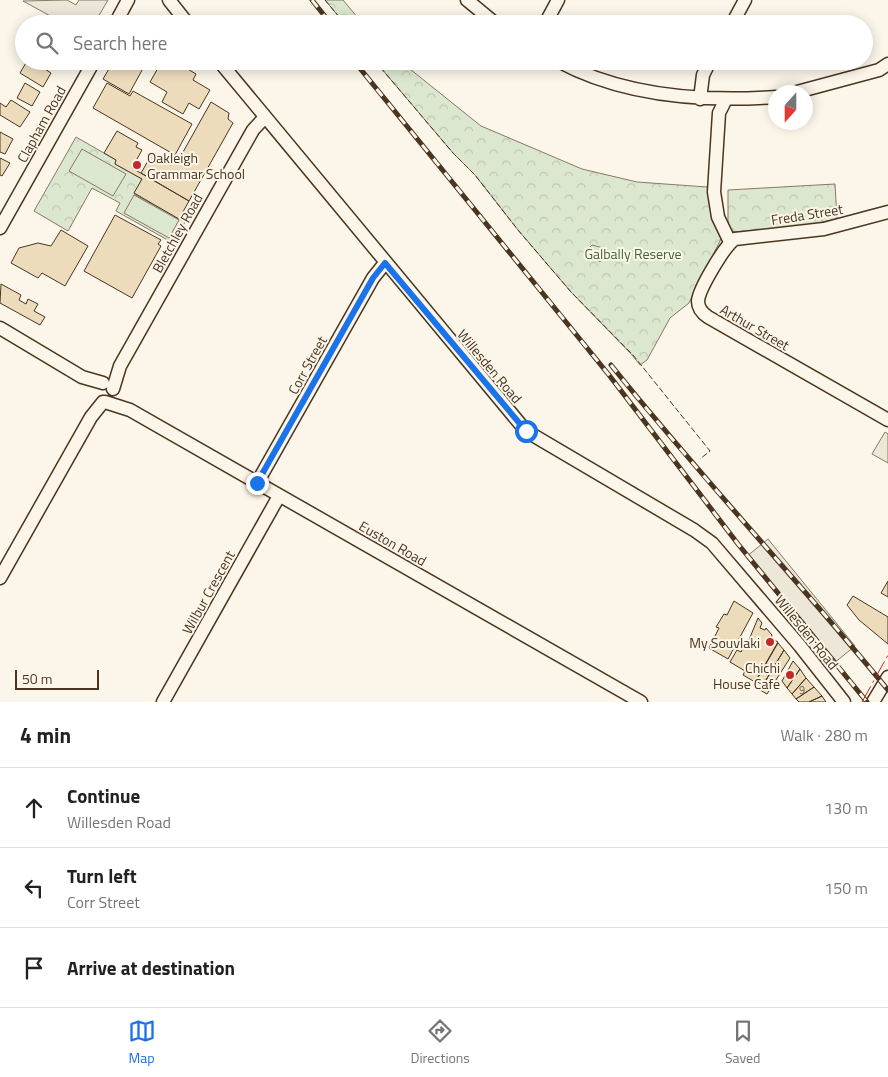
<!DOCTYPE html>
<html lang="en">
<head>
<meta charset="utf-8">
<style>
	body { margin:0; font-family:"Titillium Web",sans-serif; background:#f2f2f2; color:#222 }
	.compass { position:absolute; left:768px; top:85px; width:45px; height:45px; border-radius:50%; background:#fff; box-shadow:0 2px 12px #0003; rotate:201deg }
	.scale { position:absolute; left:15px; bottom:12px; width:84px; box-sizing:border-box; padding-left:5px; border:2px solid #4a3520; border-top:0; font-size:14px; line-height:18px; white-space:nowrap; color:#4a3520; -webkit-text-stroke:4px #fbf6e9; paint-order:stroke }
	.stop { position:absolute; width:15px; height:15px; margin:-11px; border:4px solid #1a73e8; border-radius:50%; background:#fff }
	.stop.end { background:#1a73e8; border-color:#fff; box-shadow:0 1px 5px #0008 }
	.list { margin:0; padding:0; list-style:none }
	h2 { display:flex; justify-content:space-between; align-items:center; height:65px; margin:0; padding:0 20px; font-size:21px }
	h2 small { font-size:16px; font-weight:400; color:#767676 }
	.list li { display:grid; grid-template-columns:32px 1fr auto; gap:15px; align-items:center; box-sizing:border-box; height:80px; padding:0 20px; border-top:1px solid #e0e0e0 }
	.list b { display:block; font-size:19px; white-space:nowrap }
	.list p { margin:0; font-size:16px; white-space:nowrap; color:#767676 }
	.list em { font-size:16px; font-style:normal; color:#767676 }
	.icon { flex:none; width:28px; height:28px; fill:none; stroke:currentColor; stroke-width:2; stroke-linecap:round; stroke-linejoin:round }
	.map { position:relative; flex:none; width:888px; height:702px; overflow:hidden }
	.search { position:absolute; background:#fff; box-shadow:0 2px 12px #0003; left:15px; right:15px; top:15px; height:55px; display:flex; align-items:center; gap:12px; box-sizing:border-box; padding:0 18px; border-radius:28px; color:#767676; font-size:19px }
	.sheet { height:305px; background:#fff }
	nav { display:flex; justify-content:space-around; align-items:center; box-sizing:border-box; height:70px; border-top:1px solid #e0e0e0; background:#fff; font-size:14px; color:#767676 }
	nav a { display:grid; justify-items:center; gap:2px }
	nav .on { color:#1a73e8 }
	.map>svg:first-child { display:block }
	.forest { fill:url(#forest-crowns); stroke:#887966 }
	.pitch { fill:#dce7d0; stroke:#887966 }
	.parking { fill:#ede7d9; stroke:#887966 }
	.building { fill:#ecdcbc; stroke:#4a3520 }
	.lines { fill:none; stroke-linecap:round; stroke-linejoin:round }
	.minor-casing { stroke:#4a3520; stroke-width:15 }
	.minor { stroke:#fbf6e9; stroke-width:12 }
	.rail-casing { stroke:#4a3520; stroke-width:5 }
	.rail { stroke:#fbf6e9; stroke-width:3; stroke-dasharray:9; stroke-linecap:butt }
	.fence { stroke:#4a3520; stroke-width:1; stroke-dasharray:6 2.5; stroke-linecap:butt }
	.power { stroke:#c62828; stroke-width:1; stroke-dasharray:18 4 2.5 4; stroke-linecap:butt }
	.route { stroke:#1a73e8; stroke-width:6 }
	.poi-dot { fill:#c62828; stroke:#fbf6e9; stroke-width:2 }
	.labels { text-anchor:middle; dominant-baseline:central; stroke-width:4; stroke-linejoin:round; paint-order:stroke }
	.number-label { font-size:11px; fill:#725f47 }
	.street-label { font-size:14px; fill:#4a3520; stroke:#fbf6e9 }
	.poi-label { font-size:14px; fill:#4a3520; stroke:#fbf6e9; text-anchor:end }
	.park-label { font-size:14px; fill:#436837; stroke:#fbf6e9 }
</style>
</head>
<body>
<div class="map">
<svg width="888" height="702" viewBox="0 0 888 702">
	<defs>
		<pattern id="forest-crowns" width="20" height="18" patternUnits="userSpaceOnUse" patternTransform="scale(1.25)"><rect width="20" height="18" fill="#dce7d0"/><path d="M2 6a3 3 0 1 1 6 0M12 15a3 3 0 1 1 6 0" fill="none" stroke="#bec7b2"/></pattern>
	</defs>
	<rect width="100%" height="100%" fill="#fbf6e9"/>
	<path class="forest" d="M325,0H343L363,24H345Z
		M375,61H400L481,126L582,169L637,182L707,187L721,239L689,303L670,318L647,360L640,365L632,355L571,292L518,230L475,175L453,153Z
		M76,137L116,160L115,164L142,179L134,194L185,222L173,243L116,211L120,203L92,188L68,231L34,211Z
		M835,184L837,219L788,229L728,232V190Z"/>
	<path class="pitch" d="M82,149L126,174L113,196L69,171Z
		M134,195L179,220L169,238L124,213Z
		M592,245L607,249L600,262L588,253V249Z"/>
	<path class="parking" d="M67,0L76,5L79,0H108L94,24H65L23,1Z
		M885,432L888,434V463L872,454Z
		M768,539L855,646L833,664L746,557Z"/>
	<path class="building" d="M27,61H33L51,73L43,87L20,73Z
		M41,61H61L57,69Z
		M116,61H147L129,94L103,79L113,62L115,63Z
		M162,61H183L188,64L186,68L196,74L193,80L210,90L199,109L189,103L183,114L162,102L167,92L150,82Z
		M25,83L40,92L32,106L17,98Z
		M107,83L130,96L133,91L192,124L175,155L93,108Z
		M11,100L30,112L20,127L0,115V103L6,107Z
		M211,102L229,113L228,119L233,123L189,201L141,173L152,154L171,165L175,161H178Z
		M117,131L138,143L136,147L142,150L132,168L189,201L179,219L134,193L142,179L115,164L116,160L104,153Z
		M0,132L13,139L5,154L0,152Z
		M0,158L10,163L2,176L0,175Z
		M115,215L161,240L158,244L161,246L132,298L84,271Z
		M61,230L88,246L65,286L42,273L38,278L11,263L19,248L38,243L51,246Z
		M1,284L21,295L19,300L26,304L28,299L38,304L34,311L45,317L40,325L0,303Z
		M888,581V597L881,593Z
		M853,596L888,617V644L859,620L847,605Z
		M734,601L753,613L728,659L709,648L719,628L716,627L724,614L727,615Z
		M758,618L762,623L760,628L765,630L766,628L772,635L771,638L778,642L755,682L743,675L745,671L730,662L737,650L741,652L744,646L746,647Z
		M778,643L784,650L763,685L756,681Z
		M784,650L790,658L767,694L760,690Z
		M793,661L800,669L787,688L782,681Z
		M800,669L806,678L792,694L787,688Z
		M806,678L814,687L796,699L792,694Z
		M814,687L822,696L809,702H799L796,699Z
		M822,696L826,702H809Z"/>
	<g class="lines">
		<g class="minor-casing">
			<path id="minor" d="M169,0L188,24
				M467,0L496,24
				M115,24L128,0
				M545,24L558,0
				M732,24L745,0
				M219,61L526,431L694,530L712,543L800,646L844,702
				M558,61C624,97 703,102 776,97
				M797,92L879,70L888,64
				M700,99L703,75L710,61
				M726,99L719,113L714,192L718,217L730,242
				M888,212L824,229L735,239C725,245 699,289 698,301C698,308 702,313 708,317L888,420
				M0,228L94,61
				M0,328L82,377L103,383
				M113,389L120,366L253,130L265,117
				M105,402L130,410L641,702
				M257,483L373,278L385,263
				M0,578L91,417L103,402
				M163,702L279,496
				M873,702L888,677"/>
		</g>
		<use href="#minor" class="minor"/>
		<g class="rail-casing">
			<path id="rail" d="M312,0L331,24
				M354,61L609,375L738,544L867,702
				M611,365C700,476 798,580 888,690"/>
		</g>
		<use href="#rail" class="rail"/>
		<path class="fence" d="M325,0L345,24
			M375,61L453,153L475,175L518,230L571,292L633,355L710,451L700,459"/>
		<path class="power" d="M862,702L888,655"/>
	</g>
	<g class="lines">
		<path class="route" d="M257,483L373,278L385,263L526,431"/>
	</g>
	<g class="poi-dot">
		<circle cx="137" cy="165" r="5"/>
		<circle cx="770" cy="642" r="5"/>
		<circle cx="790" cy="675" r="5"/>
	</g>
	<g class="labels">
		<g class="number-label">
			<text x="802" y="690">9</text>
		</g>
		<g class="street-label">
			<text transform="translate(41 124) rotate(-61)">Clapham Road</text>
			<text transform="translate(807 214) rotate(-9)">Freda Street</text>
			<text transform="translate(177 233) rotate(-61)">Bletchley Road</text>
			<text transform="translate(755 327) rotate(30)">Arthur Street</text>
			<text transform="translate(307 365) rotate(-61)">Corr Street</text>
			<text transform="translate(490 366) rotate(50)">Willesden Road</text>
			<text transform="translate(393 543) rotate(30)">Euston Road</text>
			<text transform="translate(208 592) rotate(-61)">Wilbur Crescent</text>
			<text transform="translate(807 632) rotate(51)">Willesden Road</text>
		</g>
		<g class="poi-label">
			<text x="147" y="157" text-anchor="start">Oakleigh<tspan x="147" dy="16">Grammar School</tspan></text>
			<text x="760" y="642">My Souvlaki</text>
			<text x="780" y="667">Chichi<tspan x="780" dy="16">House Cafe</tspan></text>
		</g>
		<g class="park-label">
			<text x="633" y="253">Galbally Reserve</text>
		</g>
	</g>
</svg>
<svg class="compass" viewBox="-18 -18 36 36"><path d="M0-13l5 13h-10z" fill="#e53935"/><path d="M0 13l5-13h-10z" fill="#767676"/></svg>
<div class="scale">50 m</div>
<div class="stop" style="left:526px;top:431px"></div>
<div class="stop end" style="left:257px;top:483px"></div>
<div class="search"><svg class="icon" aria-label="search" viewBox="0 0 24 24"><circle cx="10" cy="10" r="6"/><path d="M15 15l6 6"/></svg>Search here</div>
</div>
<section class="sheet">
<h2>4 min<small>Walk · 280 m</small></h2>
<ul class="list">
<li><svg class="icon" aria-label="ahead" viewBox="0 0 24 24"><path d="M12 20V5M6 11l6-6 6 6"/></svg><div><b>Continue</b><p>Willesden Road</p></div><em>130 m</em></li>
<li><svg class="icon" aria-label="left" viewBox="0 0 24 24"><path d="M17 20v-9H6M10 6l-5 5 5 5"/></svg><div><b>Turn left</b><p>Corr Street</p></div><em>150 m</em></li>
<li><svg class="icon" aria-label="arrive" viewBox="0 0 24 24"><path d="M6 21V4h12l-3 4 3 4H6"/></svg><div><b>Arrive at destination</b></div></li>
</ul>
</section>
<nav>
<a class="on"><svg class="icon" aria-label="map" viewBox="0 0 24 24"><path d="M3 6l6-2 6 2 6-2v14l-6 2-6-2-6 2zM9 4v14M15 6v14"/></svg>Map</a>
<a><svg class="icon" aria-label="directions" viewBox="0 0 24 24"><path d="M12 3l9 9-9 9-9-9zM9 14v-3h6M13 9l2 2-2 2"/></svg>Directions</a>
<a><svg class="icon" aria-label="saved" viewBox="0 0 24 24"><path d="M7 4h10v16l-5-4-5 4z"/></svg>Saved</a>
</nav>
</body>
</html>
